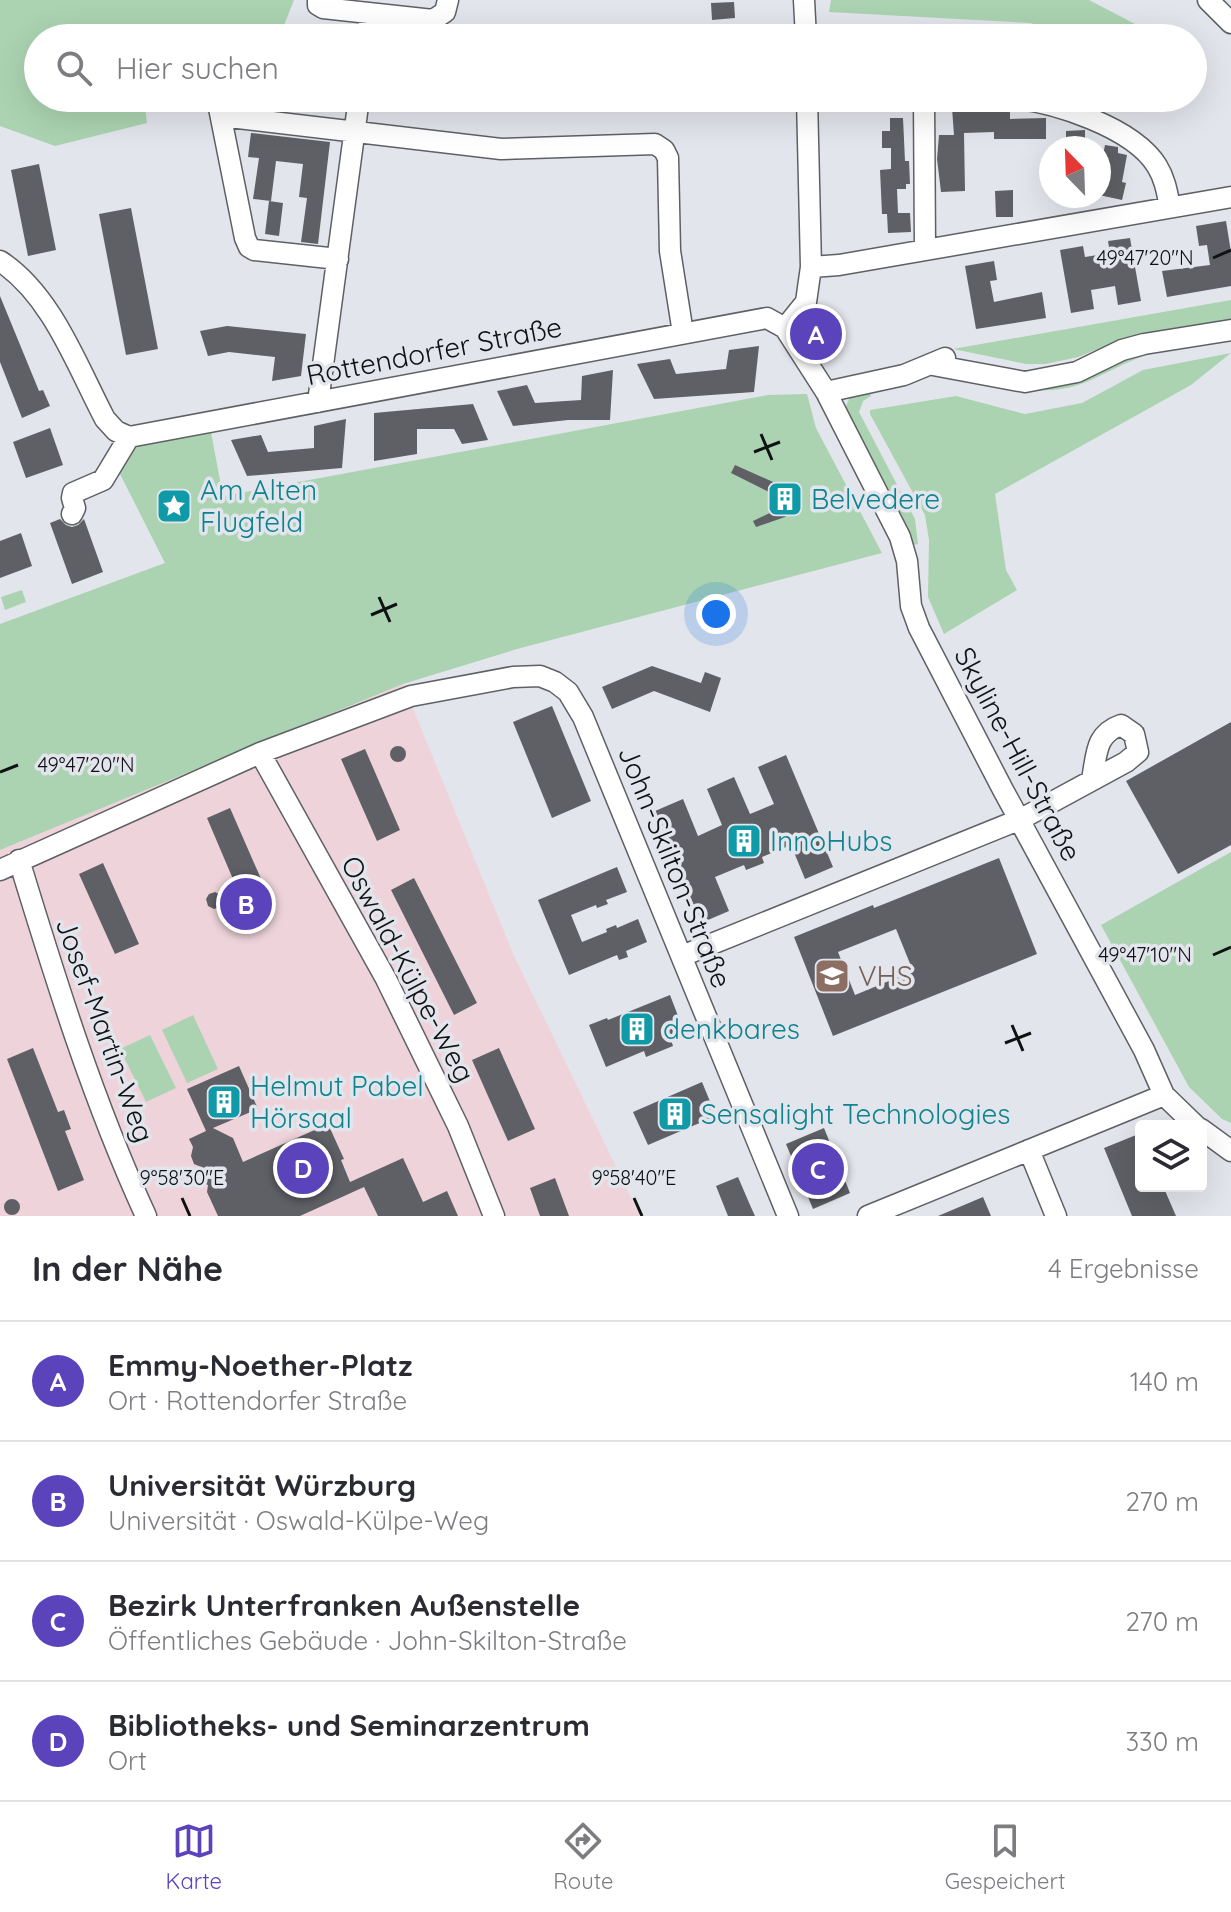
<!DOCTYPE html>
<html lang="de">
<meta charset="utf-8">
<style>
:root{--surface:#fff;--page:#f7f7f7;--text:#2b2b33;--muted:#7c7c81;--line:#e1e1e2;--accent:#5b43bc}
body{margin:0;font-family:Quicksand,sans-serif;background:var(--page);color:var(--text)}
.controls{position:absolute;right:24px;bottom:24px;display:grid;overflow:hidden;border-radius:8px;box-shadow:0 8px 32px #0002}
.controls button{width:72px;height:72px;display:grid;place-items:center;padding:0;border:0;border-bottom:2px solid var(--line);background:var(--surface);color:var(--text);font:40px sans-serif}
.compass{position:absolute;left:1039px;top:136px;width:72px;height:72px;border-radius:50%;background:var(--surface);box-shadow:0 8px 32px #0002;rotate:337deg}
.you{position:absolute;left:716px;top:614px;width:28px;height:28px;margin:-20px;border:6px solid #fff;border-radius:50%;background:#1a73e8;box-shadow:0 0 0 12px #1a73e833}
.badge{display:grid;place-items:center;width:52px;height:52px;border-radius:50%;background:var(--accent);color:#fff;font-size:26px;font-weight:700}
.pin{position:absolute;translate:-50% -50%;border:4px solid #fff;box-shadow:0 2px 8px #0006}
.list{margin:0;padding:0;list-style:none}
h2{display:flex;justify-content:space-between;align-items:center;height:104px;margin:0;padding:0 32px;font-size:34px}
h2 small{font-size:26px;font-weight:400;color:var(--muted)}
.list li{display:grid;grid-template-columns:52px 1fr auto;gap:24px;align-items:center;box-sizing:border-box;height:120px;padding:0 32px;border-top:2px solid var(--line)}
.list b{display:block;font-size:30px;white-space:nowrap}
.list p{margin:0;font-size:26px;white-space:nowrap;color:var(--muted)}
.list em{font-size:26px;font-style:normal;color:var(--muted)}
.icon{flex:none;width:44px;height:44px;fill:none;stroke:currentColor;stroke-width:2;stroke-linecap:round;stroke-linejoin:round}
.map{position:relative;flex:none;width:1231px;height:1216px;overflow:hidden}
.search{position:absolute;background:var(--surface);box-shadow:0 8px 32px #0002;left:24px;right:24px;top:24px;height:88px;display:flex;align-items:center;gap:20px;box-sizing:border-box;padding:0 28px;border-radius:44px;color:var(--muted);font-size:30px}
.sheet{height:584px;background:var(--surface)}
nav{display:flex;justify-content:space-around;align-items:center;box-sizing:border-box;height:112px;border-top:2px solid var(--line);background:var(--surface);font-size:22px;color:var(--muted)}
nav a{display:grid;justify-items:center;gap:4px}
nav .on{color:var(--accent)}
.map>svg:first-child{display:block}
.education{fill:#eed4da}
.green{fill:#abd3b1}
.building{fill:#5e6065;fill-rule:evenodd}
.lines{fill:none;stroke-linecap:round;stroke-linejoin:round}
.minor-casing{stroke:#5f6066;stroke-width:23}
.minor{stroke:#fff;stroke-width:20}
.ticks{fill:none;stroke:#101113;stroke-width:3}
.labels{text-anchor:middle;stroke-width:7;stroke-linejoin:round;paint-order:stroke}
.street-label{font-size:28px;fill:#101113;stroke:#e3e5ec}
.culture-label{font-size:28px;fill:#0d838f;stroke:#e3e5ec;text-anchor:start}
.education-label{font-size:28px;fill:#785e54;stroke:#e3e5ec;text-anchor:start}
.ticks-label{font-size:20px;text-anchor:middle;fill:#101113;stroke:#e3e5ec;stroke-width:7;stroke-linejoin:round;paint-order:stroke}
</style>
<div class="map">
<svg width="1231" height="1216" viewBox="0 0 1231 1216">
<rect width="100%" height="100%" fill="#e3e5ec"/>
<!-- education -->
<path class="education" d="M403,684l112,274 125,258h-640v-366z"/>
<!-- green -->
<path class="green" d="M0,0h294l-13,33 -114,-3 -10,8h-119v60h106l3,25 -92,23 -55,-20z
M831,0h258l73,38h-77l-55,-15 -201,-11z
M1231,300v20l-108,19 -45,18 -32,7h-20l-73,-15z
M1161,351c-61,15 -76,50 -147,36l45,-1 17,-3 55,-29z
M1231,353l-40,32 -196,109 11,76 11,20 -73,44 -16,-37 1,-57 -4,-25 -55,-101v-4l86,-14 69,18 57,-11 61,-33z
M870,388l1,8 -8,5 -4,11 56,107 3,25 -5,1 -7,-19 -60,-110v-10l5,-11z
M807,394l9,34 66,125 -365,96 -114,35 -403,166v-226l165,-61 -48,-95 16,-26 77,-15 13,69 545,-101z
M22,590l4,12 -21,8 -4,-13z
M1231,852v271l-9,-4 -33,-32 -88,-162z
M193,1015l25,54 -31,14 -25,-53z
M150,1035l26,53 -30,14 -26,-53z"/>
<!-- building -->
<path class="building" d="M734,2l1,16 -23,2 -1,-17z
M974,107v4h36v8l36,-1v21h-52v-7l-30,1 1,58 -24,1 -4,-33 2,-24h15l-2,-27z
M890,118h13l2,43h4l1,23h-4v5h-9l1,24h12l1,19 -23,1 -1,-19h-5l-2,-44 11,-1v-21h-9v-17h8z
M1085,130v18h-19v-17z
M251,133l79,9 -12,102 -17,-2 6,-44 -8,-1 4,-33 -27,-3 -5,40 -18,-2 6,-41 -11,-1z
M1105,145l13,2v6l9,2 -5,27 4,1 -4,17 -23,-5 1,-25z
M39,164l17,86 -28,6 -17,-86z
M1013,190v27h-17l-1,-26z
M269,201l14,2 -4,33 -14,-2z
M131,208l27,141 -32,6 -27,-141z
M1226,221l5,31v34l-64,11 -5,-26 48,-6 -3,-20 -8,1 -3,-20z
M1130,238l11,63 -23,4 -3,-19 -24,4 3,19 -23,4 -11,-63 23,-4 2,11 25,-4 -2,-12z
M994,261l3,19 -7,1 4,21 48,-10 4,26 -70,11 -11,-63z
M0,296l39,95 4,-1 7,16 -28,12 -22,-56z
M227,326l79,8 -5,42 -29,5 3,-24 -46,-5 -21,4 -8,-25z
M759,346l-5,46 -100,7 -17,-35 33,-5 6,15 50,-5 3,-19z
M613,370l-3,50h-42l-55,6 -16,-35 30,-6 8,18 46,-3 1,-24z
M473,404l15,36 -26,4 -8,-15h-37v25l-43,7v-48z
M346,419l-4,49 -95,8 -16,-36 30,-5 7,17 46,-4v-22z
M50,428l13,37 -37,13 -13,-36z
M735,465l56,25 4,10 -2,10 -8,7 -29,10 -3,-6 23,-11 -2,-12 -5,-6 -38,-19z
M60,519l6,6 6,2 6,-2 6,-6 19,53 -31,12 -22,-61z
M21,533l11,33 -32,12v-37z
M652,666l49,17 4,-11 16,6 -11,34 -56,-21 -42,18 -10,-22z
M552,706l39,95 -39,17 -39,-96z
M1231,722v123l-53,29 -52,-93z
M390 754a8 8 0 1 1 16 0a8 8 0 1 1-16 0Z
M365,749l35,81 -23,11 -36,-82z
M786,755l47,112 -28,12 -14,-34 -29,12 2,6 -18,7 -2,-5 -29,12 14,34 -28,12 -46,-112 28,-12 15,37 24,-11 -15,-36 27,-12 16,37 24,-10 -16,-37z
M230,808l35,80 -24,10 -34,-80z
M999,858l38,96 -204,82 -39,-99 79,-32 1,3zM896,929l17,42 -58,24 -17,-43z
M103,863l36,81 -24,10 -36,-80z
M617,867l10,25 -21,8 2,4 -11,4 -1,-3 -25,10 11,27 25,-10 -1,-3 10,-4 1,3 21,-9 9,23 -21,9 2,6 -9,3 -2,-5 -48,20 -31,-75z
M414,878l63,125 -23,12 -63,-125z
M215,892l11,6 -6,9 -6,2 -6,-3 -2,-7 3,-5z
M670,995l15,39 -14,6 2,6 -27,11 -2,-6 -38,16 -17,-42 18,-7 1,2z
M33,1048l25,64 6,-2 7,19 -6,2 19,49 -26,11 -51,-132z
M499,1048l36,81 -27,12 -36,-81z
M239,1066l19,43 -45,19 20,10 10,24 85,-38 16,35 -3,1 9,22 53,-24 20,44 24,-11 11,25h-80l-14,-29 -64,29h-82l-11,-24 1,-7 -5,-2 -5,-10 3,-6 -7,-3 -3,-8 2,-9 -4,-8 17,-8 -19,-42z
M702,1082l14,34 -68,29 -15,-33z
M824,1128l26,65 -37,16 -27,-65z
M1141,1133v53h22l13,30h-44l-28,-68z
M738,1177l12,28 5,11h-27l-12,-30z
M555,1178l14,38h-29l-10,-28z
M983,1197l8,19h-53z
M4 1207a8 8 0 1 1 16 0a8 8 0 1 1-16 0Z"/>
<g class="lines">
<defs>
<path id="minor" d="M318,0v5l5,3 110,12 12,-8 3,-12
M804,0l2,38
M1208,0l23,23
M367,38l3,-24
M217,98l28,140 4,9 5,3 84,9
M924,98l1,151
M1011,98c43,4 122,29 146,68 8,13 10,26 13,41
M221,116l280,33 154,-5 9,6 4,8 2,93 13,82
M0,261c52,34 77,105 105,158l11,12 13,6 638,-119 18,10 41,64 74,145 7,24 4,45 8,22 83,160 142,262 20,45 32,31
M811,267l28,-2 392,-68
M785,328l21,-26 5,-35 -4,-169
M933,365l92,17 52,-10 45,-22 22,-6 87,-14
M826,392l78,-17 41,-17
M318,402l41,-304
M72,514l3,-6 -3,-10 1,-5 30,-13 26,-43
M260,753l126,226 72,147 36,90
M19,860c37,121 74,241 127,356
M0,870l260,-117 151,-57 102,-19 27,-1 15,6 13,10 15,25 205,499
M682,956l339,-137 105,-57 12,-10 -4,-18 -13,-9c-26,9 -24,29 -29,54
M1201,1129l30,22
M1029,1150l27,66
M868,1216l296,-121"/>
</defs>
<!-- minor casing -->
<use href="#minor" class="minor-casing"/>
<!-- minor -->
<use href="#minor" class="minor"/>
</g>
<!-- ticks -->
<path class="ticks" d="M1213,258l18,-8M761,434l11,26M754,452l26,-10M379,597l11,25M371,615l26,-11M0,772l18,-7M1213,955l18,-8M1012,1025l11,26M1005,1043l26,-10M182,1198l8,18M634,1198l8,18"/>
<!-- icons -->
<defs>
<symbol id="building-square" viewBox="-11 -11 22 22"><rect x="-9" y="-9" width="18" height="18" rx="4" fill="#0f9aa8" stroke="#e3e5ec"/><path d="M-4-6H4V6H1V3H-1V6H-4ZM-2.5-4.3h1.7v1.8h-1.7ZM.8-4.3h1.7v1.8H.8ZM-2.5-1h1.7V.8h-1.7ZM.8-1h1.7V.8H.8Z" fill="#fff"/></symbol>
<symbol id="sight-square" viewBox="-11 -11 22 22"><rect x="-9" y="-9" width="18" height="18" rx="4" fill="#0f9aa8" stroke="#e3e5ec"/><path d="M0-6L1.8-2.2L6-1.7L2.9 1.2L3.7 5.4L0 3.3L-3.7 5.4L-2.9 1.2L-6-1.7L-1.8-2.2Z" fill="#fff"/></symbol>
<symbol id="school-square" viewBox="-11 -11 22 22"><rect x="-9" y="-9" width="18" height="18" rx="4" fill="#8d6e63" stroke="#e3e5ec"/><path d="M0-5L7-2L0 1L-7-2ZM-4 1L0 2.5L4 1V4Q0 6-4 4Z" fill="#fff"/></symbol>
</defs>
<g fill-rule="evenodd">
<use href="#building-square" x="765" y="479" width="40" height="40"/>
<use href="#sight-square" x="154" y="486" width="40" height="40"/>
<use href="#building-square" x="724" y="821" width="40" height="40"/>
<use href="#school-square" x="812" y="956" width="40" height="40"/>
<use href="#building-square" x="617" y="1009" width="40" height="40"/>
<use href="#building-square" x="204" y="1082" width="40" height="40"/>
<use href="#building-square" x="655" y="1094" width="40" height="40"/>
</g>
<g class="labels">
<!-- street labels -->
<g class="street-label">
<text transform="translate(434 351) rotate(-11)" y="10">Rottendorfer Straße</text>
<text transform="translate(1018 754) rotate(62)" y="10">Skyline-Hill-Straße</text>
<text transform="translate(675 867) rotate(68)" y="10">John-Skilton-Straße</text>
<text transform="translate(408 969) rotate(62)" y="10">Oswald-Külpe-Weg</text>
<text transform="translate(105 1030) rotate(70)" y="10">Josef-Martin-Weg</text>
</g>
<!-- culture labels -->
<g class="culture-label">
<text x="200" y="500">Am Alten<tspan x="200" dy="32">Flugfeld</tspan></text>
<text x="811" y="509">Belvedere</text>
<text x="770" y="851">InnoHubs</text>
<text x="663" y="1039">denkbares</text>
<text x="250" y="1096">Helmut Pabel<tspan x="250" dy="32">Hörsaal</tspan></text>
<text x="701" y="1124">Sensalight Technologies</text>
</g>
<!-- education labels -->
<g class="education-label">
<text x="858" y="986">VHS</text>
</g>
</g>
<g class="ticks-label">
<text x="1145" y="265">49°47'20"N</text>
<text x="86" y="772">49°47'20"N</text>
<text x="1145" y="962">49°47'10"N</text>
<text x="182" y="1185">9°58'30"E</text>
<text x="634" y="1185">9°58'40"E</text>
</g>
</svg>
<div class="controls">
<button><svg class="icon" aria-label="layers" viewBox="0 0 24 24"><path d="M12 4l9 5-9 5-9-5zM3 14l9 5 9-5"/></svg></button>
</div>
<svg class="compass" viewBox="-18 -18 36 36"><path d="M0-13l5 13h-10z" fill="#e53935"/><path d="M0 13l5-13h-10z" fill="#7c7c81"/></svg>
<div class="you"></div>
<div class="pin badge" style="left:816px;top:334px">A</div>
<div class="pin badge" style="left:246px;top:904px">B</div>
<div class="pin badge" style="left:818px;top:1169px">C</div>
<div class="pin badge" style="left:303px;top:1168px">D</div>
<div class="search"><svg class="icon" aria-label="search" viewBox="0 0 24 24"><circle cx="10" cy="10" r="6"/><path d="M15 15l6 6"/></svg>Hier suchen</div>
</div>
<section class="sheet">
<h2>In der Nähe<small>4 Ergebnisse</small></h2>
<ul class="list">
<li><span class="badge">A</span><div><b>Emmy-Noether-Platz</b><p>Ort · Rottendorfer Straße</p></div><em>140 m</em></li>
<li><span class="badge">B</span><div><b>Universität Würzburg</b><p>Universität · Oswald-Külpe-Weg</p></div><em>270 m</em></li>
<li><span class="badge">C</span><div><b>Bezirk Unterfranken Außenstelle</b><p>Öffentliches Gebäude · John-Skilton-Straße</p></div><em>270 m</em></li>
<li><span class="badge">D</span><div><b>Bibliotheks- und Seminarzentrum</b><p>Ort</p></div><em>330 m</em></li>
</ul>
</section>
<nav>
<a class="on"><svg class="icon" aria-label="map" viewBox="0 0 24 24"><path d="M3 6l6-2 6 2 6-2v14l-6 2-6-2-6 2zM9 4v14M15 6v14"/></svg>Karte</a>
<a><svg class="icon" aria-label="directions" viewBox="0 0 24 24"><path d="M12 3l9 9-9 9-9-9zM9 14v-3h6M13 9l2 2-2 2"/></svg>Route</a>
<a><svg class="icon" aria-label="saved" viewBox="0 0 24 24"><path d="M7 4h10v16l-5-4-5 4z"/></svg>Gespeichert</a>
</nav>
